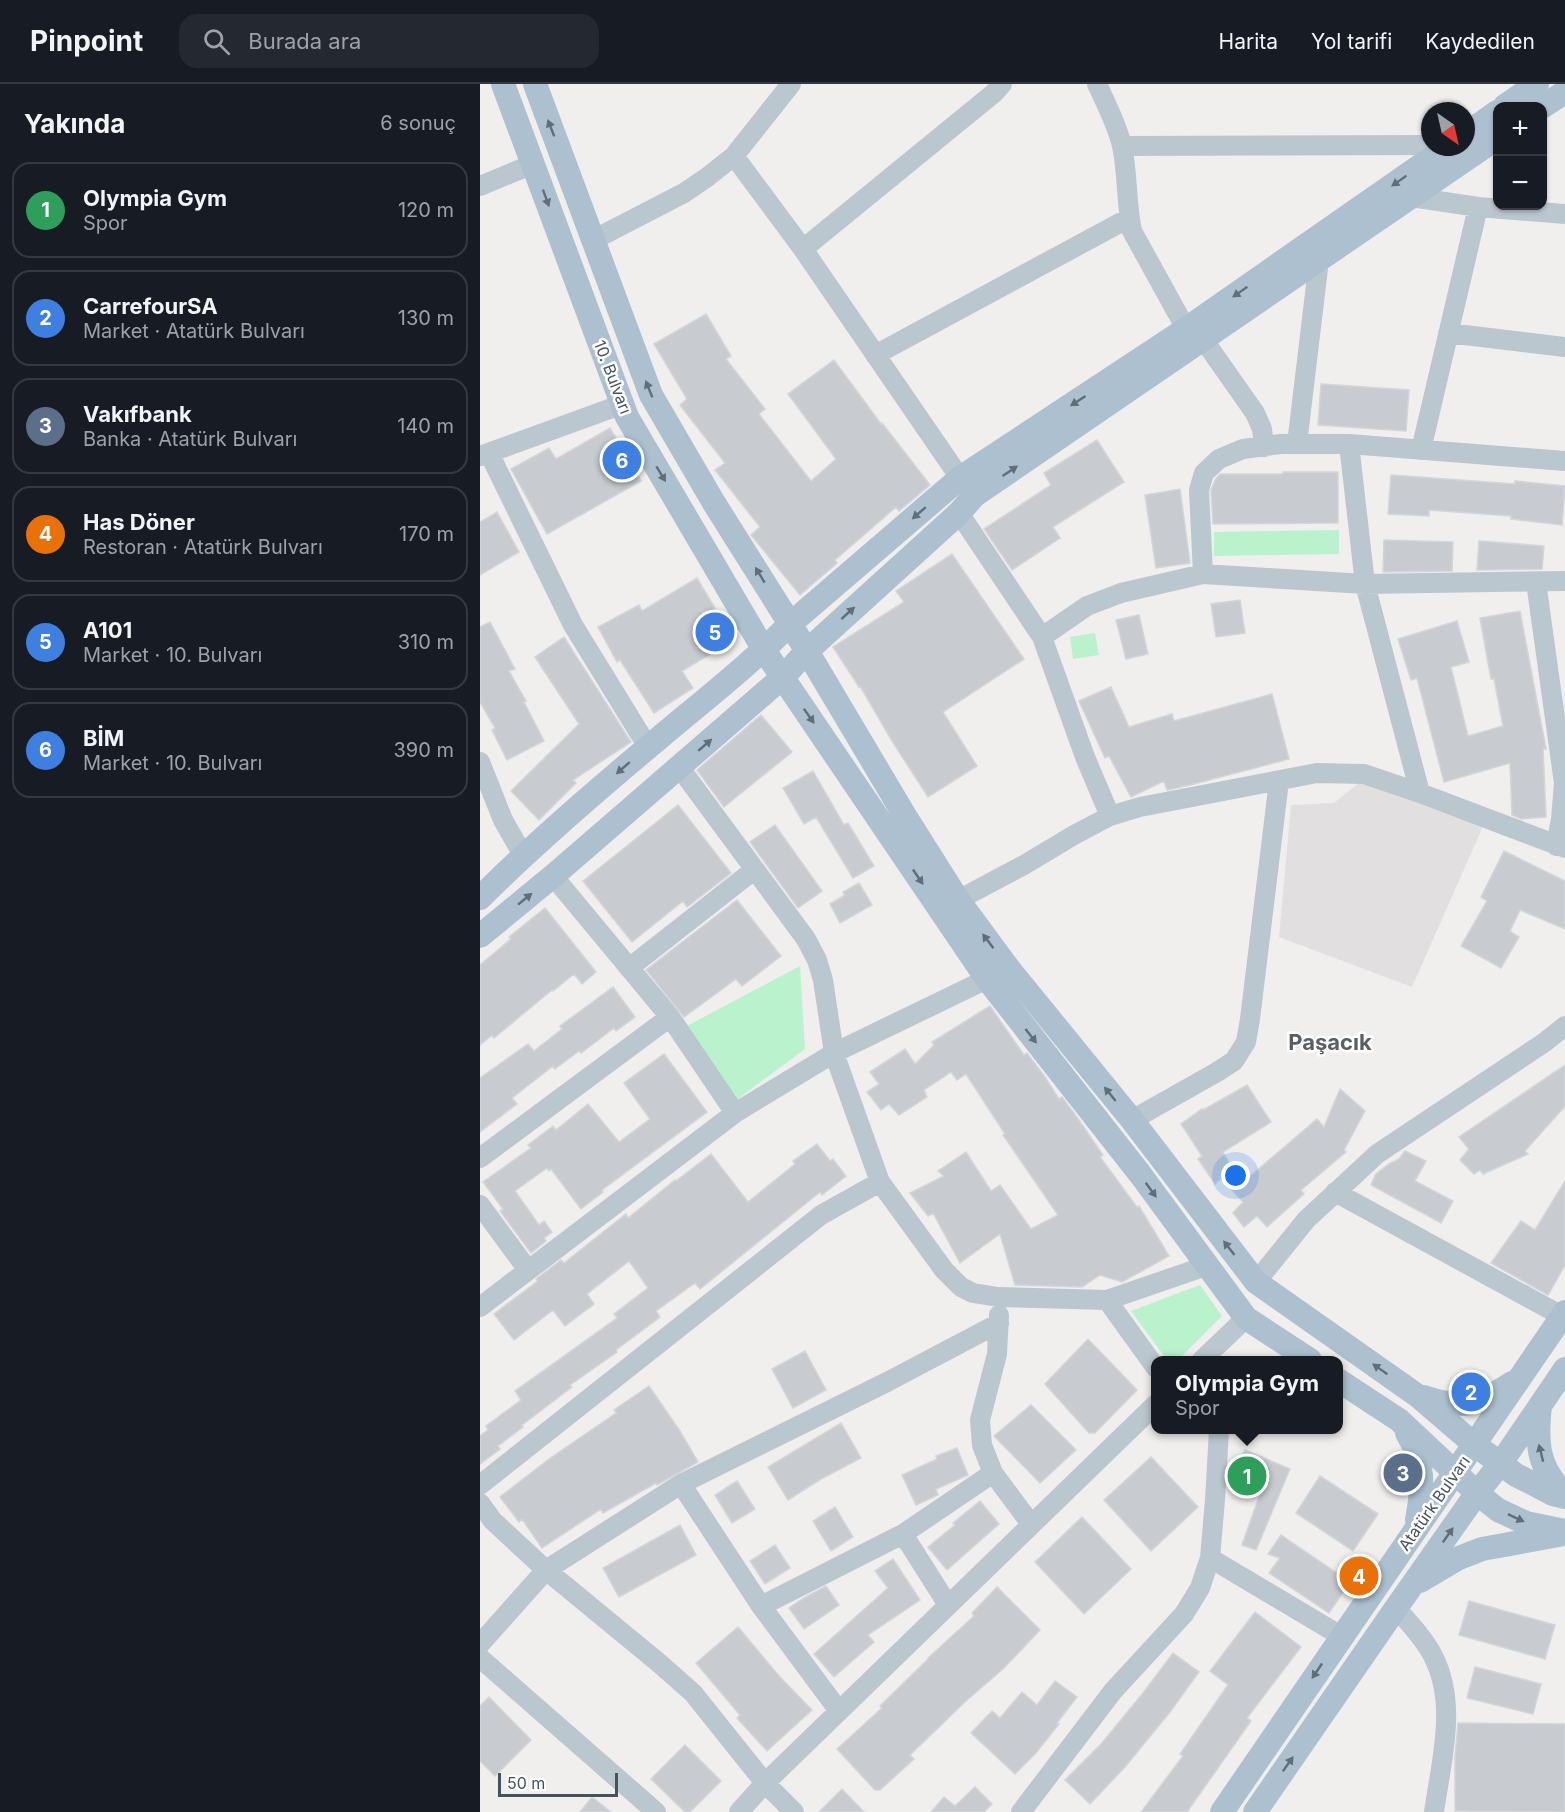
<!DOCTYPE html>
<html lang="tr">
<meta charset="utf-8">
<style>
:root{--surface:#171b24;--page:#242831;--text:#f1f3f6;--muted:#9ea1a6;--line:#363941;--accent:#db2777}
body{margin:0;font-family:Inter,sans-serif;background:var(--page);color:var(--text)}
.controls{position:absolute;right:18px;top:18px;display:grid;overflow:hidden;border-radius:12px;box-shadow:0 2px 4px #0004}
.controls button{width:54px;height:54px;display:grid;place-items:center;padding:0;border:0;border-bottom:2px solid var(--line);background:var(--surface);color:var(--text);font:30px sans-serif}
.compass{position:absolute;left:941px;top:18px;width:54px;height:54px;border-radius:50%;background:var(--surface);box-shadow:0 2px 4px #0004;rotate:146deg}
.scale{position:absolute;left:18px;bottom:15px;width:120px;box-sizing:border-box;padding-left:6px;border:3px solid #45535d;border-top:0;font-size:16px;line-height:21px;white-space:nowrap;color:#45535d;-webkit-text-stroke:4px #fff;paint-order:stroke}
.you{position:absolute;left:756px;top:1092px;width:21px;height:21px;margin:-15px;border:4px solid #fff;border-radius:50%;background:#1a73e8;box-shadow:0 0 0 9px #1a73e833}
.badge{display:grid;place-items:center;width:39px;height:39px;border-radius:50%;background:var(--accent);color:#fff;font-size:20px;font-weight:700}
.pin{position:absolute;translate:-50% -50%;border:3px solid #fff;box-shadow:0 2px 6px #0006}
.popup{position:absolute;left:671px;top:1272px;width:192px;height:78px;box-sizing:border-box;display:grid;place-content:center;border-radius:12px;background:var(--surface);filter:drop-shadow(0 2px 4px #0005);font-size:20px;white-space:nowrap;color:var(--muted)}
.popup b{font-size:22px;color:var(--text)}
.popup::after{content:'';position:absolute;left:50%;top:100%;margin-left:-12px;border:12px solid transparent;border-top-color:var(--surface)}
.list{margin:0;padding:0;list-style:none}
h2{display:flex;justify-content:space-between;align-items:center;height:78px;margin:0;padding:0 24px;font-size:26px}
h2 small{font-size:20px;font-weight:400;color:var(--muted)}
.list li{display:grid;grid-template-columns:39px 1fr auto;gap:18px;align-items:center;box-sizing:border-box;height:96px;margin:0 12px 12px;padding:0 12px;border:2px solid var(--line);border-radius:18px}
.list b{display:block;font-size:22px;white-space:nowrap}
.list p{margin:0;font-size:20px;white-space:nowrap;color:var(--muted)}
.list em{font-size:20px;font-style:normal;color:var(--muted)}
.icon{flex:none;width:33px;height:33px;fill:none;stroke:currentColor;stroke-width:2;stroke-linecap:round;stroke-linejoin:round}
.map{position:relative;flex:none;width:1085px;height:1728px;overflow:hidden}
header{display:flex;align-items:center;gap:36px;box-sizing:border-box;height:84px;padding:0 30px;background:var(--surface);border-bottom:2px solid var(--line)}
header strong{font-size:28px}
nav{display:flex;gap:33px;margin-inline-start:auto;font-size:21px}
.search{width:420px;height:54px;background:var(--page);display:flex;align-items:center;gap:15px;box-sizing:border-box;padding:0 21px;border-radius:18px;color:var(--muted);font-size:22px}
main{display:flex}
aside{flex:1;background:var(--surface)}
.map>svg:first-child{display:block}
.education{fill:#e2dfe0}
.green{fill:#baf2cd}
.building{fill:#c8ccd1;stroke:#d2d5da;stroke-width:1.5}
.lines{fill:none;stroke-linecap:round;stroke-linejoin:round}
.minor{stroke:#bbc7ce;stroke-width:20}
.major{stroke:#acc0cf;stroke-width:24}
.oneway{fill:#5f6e7a}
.labels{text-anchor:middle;stroke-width:5;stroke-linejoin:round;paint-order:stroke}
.street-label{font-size:16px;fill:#45535d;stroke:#fff}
.district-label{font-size:22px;font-weight:bold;fill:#5b5f64;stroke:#fff}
</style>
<header>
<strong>Pinpoint</strong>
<div class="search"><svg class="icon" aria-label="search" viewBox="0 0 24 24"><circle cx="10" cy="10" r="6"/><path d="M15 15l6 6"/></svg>Burada ara</div>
<nav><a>Harita</a><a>Yol tarifi</a><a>Kaydedilen</a></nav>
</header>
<main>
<aside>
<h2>Yakında<small>6 sonuç</small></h2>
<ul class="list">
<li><span class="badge" style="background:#2e9e5b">1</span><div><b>Olympia Gym</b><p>Spor</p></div><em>120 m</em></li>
<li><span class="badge" style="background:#3f7fe0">2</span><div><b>CarrefourSA</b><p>Market · Atatürk Bulvarı</p></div><em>130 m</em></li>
<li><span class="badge" style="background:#5c6f8a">3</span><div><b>Vakıfbank</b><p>Banka · Atatürk Bulvarı</p></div><em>140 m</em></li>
<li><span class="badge" style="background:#e8710a">4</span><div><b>Has Döner</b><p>Restoran · Atatürk Bulvarı</p></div><em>170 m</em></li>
<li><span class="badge" style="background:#3f7fe0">5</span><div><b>A101</b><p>Market · 10. Bulvarı</p></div><em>310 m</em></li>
<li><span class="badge" style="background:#3f7fe0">6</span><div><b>BİM</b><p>Market · 10. Bulvarı</p></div><em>390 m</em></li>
</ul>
</aside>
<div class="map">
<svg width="1085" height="1728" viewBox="0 0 1085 1728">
<rect width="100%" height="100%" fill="#f1eeee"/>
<!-- education -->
<path class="education" d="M879,699l125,41 -72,163 -133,-50 12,-132 43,-2z"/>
<!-- green -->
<path class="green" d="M859,446v24l-125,2v-24z
M615,549l4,22 -26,4 -3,-22z
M320,882l5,83 -70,52 -50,-74z
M720,1201l22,31 -44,44h-11l-36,-49z"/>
<!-- building -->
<path class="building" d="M226,230l25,42 -5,3 39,50 -6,5 52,67 25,-22 -48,-65 46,-34 47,64 1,-1 48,62 -31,26 -3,-4 -61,53 2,3 -37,32 -49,-60 9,-8 -45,-57 10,-7 -45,-58 7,-6 -33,-55z
M841,300l88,6 -3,41 -88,-6z
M130,344l31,53 -94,53 -36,-65 38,-21 7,11z
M617,356l27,42 -71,45 7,11 -48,32 -28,-41 67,-44 -7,-12z
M803,388h55v51l-125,1 -2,-34 4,-10 5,-6h63z
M911,391l124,9v-3l50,5 -3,39 -51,-6v-3l-82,-6v6l-41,-2z
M700,405l10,74 -34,5 -11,-73z
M17,428l22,40 -39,23v-53z
M904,456l69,2 -1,29 -69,1z
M999,457l65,5 -2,23 -65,1z
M472,470l72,105 -81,53 34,54 -49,31 -36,-56 -32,-55 -1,1 -26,-40 71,-45 -8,-11z
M217,494l37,62 -52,31 11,17 -39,25 -34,-53 -3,2 -19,-35 41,-22 3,6z
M760,516l5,33 -29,4 -5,-33z
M1040,527l26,138h-3l3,68 -25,2 -9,-4 -2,-52 -66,19 -27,-104 -6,2 -13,-41 59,-18 12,41 -18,5 17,69 35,-10 -9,-47h-3l-11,-61z
M659,531l9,39 -22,5 -10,-39z
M10,538l25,47 -6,2 17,30 -2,1 20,39 -37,19 -15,-30 3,-2 -15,-26v-75z
M84,553l67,105 -58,38 3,3 -37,37 -28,-29 69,-68 -1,1 -44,-67z
M631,603l18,40 43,-13 2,7 98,-27 17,65 -99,26 -23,5 -3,-9 -33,16 -22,-41 -4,2 -26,-57z
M281,631l31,37 -68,55 -27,-37z
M333,687l31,54 4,-2 26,43 -21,12 -37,-61 -12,7 -21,-36z
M198,721l53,68 -44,34 -4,-6 -51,41 -49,-61z
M295,741l47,66 -24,17 -48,-66z
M1024,767l61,30v48l-45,-19 -10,21 9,6 -18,31 -40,-22 26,-45 -6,-4z
M379,799l13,22 -32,18 -10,-19 15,-9 -2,-3z
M257,816l44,56 -39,30 -6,-7 -52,38 -38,-47z
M65,824l51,64 -14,12 -8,-10 -21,17 -1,-1 -58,48 -2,-3 -12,10v-80l31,-26 -2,-2z
M133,903l22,30 -19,14 -2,-3 -33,25 -2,-2 -24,18 -2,-3 -41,32 5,6 -37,28v-54l48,-34 6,7 28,-22 -2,-3z
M510,922l34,49 3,-2 18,24 14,22 3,-2 12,16 29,42 -3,2 37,50 2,-1 30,50 -47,26 -22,-7 -18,12 -67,-2 -15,-51 -40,29 -27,-50 -5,3 -18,-23 34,-17 -6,-5 28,-19 25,39 9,-6 31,44 27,-14 -55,-80 2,-1 -39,-60 -9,6 -6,-8 -27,18 3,7 -28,18 -10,-11 -8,6 -14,-18 12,-8 -9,-12 35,-23 10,15 19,-19 -2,-3z
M184,970l43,58 -105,78 1,2 -22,17 -30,-40 -2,2 -2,-3 -32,23 24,34 5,-4 8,11 -8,6 2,3 -15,12 -31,-42 3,-2 -20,-27 48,-34 -3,-3 25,-19 3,4 32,-26 31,38 31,-23 -26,-36z
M1085,981v41l-40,45 3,3 -45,20 -3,-4 -6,4 -14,-14 9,-11 -10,-12z
M767,1001l24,37 -48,30 18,32 76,-65 7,8 16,-38 25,22 -21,39 2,2 -45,38 3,4 -37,33 -10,-11 -13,11 -11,-14 10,-11 -22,-24 -6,6 -17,-25 4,-3 -21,-32 21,-15 1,1z
M337,1060l13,17 3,-2 13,17 -24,19 -2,-3 -120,97 -5,-6 -39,28 4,6 -44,33 1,2 -47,33 2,2 -50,38 1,2 -25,19 2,3 -20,15v-28l8,-6 -2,-4 35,-26 -6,-9 102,-73 -3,-4 34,-26 -19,-27 -42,33 7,10 -29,22 -12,-16 -39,30 -20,-26 44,-33 -2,-2 25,-19 3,3 62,-49 2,4 47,-38 1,1 35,-27 37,48 47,-38 -2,-3z
M925,1067l21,10 -11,20 38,20 -12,22 -70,-38 5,-11 13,-10 10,-5z
M1085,1097v84l-17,30 -57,-32 30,-42 14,9z
M608,1255l49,51 -42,43h-6l-44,-49z
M325,1267l21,39 -33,18 -21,-39z
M169,1302l31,45 18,31 -41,23 -1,-2 -53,30 -2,-4 -59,39 -20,-29 -3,3 -19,-25 49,-38 67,-46 -2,-3z
M551,1321l45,45 -36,33 -46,-47z
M361,1339l20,35 -40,21 -33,21 -20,-33z
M477,1364l11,27 -32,14 2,6 -22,10 -14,-30 35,-16 -1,-3z
M765,1366l45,19 -34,81 -14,-5 18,-51 -29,-11z
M671,1373l47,50 -47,44 -47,-51z
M840,1392l58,38 -25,37 -57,-38z
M257,1397l18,28 -23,14 -17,-28z
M500,1417l19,23 -52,46 -19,-23 27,-22 -2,-2z
M355,1423l18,30 -22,14 -18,-30z
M602,1433l49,52 -47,45 -49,-52z
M200,1441l16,30 -77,42 -16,-29z
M801,1451l69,47 -21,31 -60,-40 11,-15 -12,-4z
M295,1461l15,23 -25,16 -15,-23z
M413,1475l27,41 -52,35 6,7 -40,35 -20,-23 74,-66 -13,-17z
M346,1502l13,19 -35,24 -15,-21 15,-10z
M517,1503l43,43 -36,38 -38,33 -56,54 4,4 -34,31h-5l-38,-41 45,-41 -2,-2 48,-47v-1l46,-42 -2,-3z
M989,1517l86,24 -10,34 -86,-24z
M775,1528l46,35 -54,71 4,3 -64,91h-46l42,-56 -3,-2 48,-69 -18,-14z
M258,1543l42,50 32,33 -45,41 -30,-33 3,-3 -44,-52z
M693,1569l26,19 -29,40 -45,55 -35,37 -25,-24 36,-36 42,-51z
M995,1583l66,17 -8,30 -66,-16z
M575,1597l22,16 -20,26 2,1 -23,29 -21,21 -44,-41 21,-22 8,7 22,-26 15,13z
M9,1613l42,43 -36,36 -15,-15v-55z
M978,1639l107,1v88l-110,-1v-54z
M205,1661l36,36 -31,31h-5l-34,-33z
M495,1703l17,17 -8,8h-53l13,-15 11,9z
M362,1705l22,23h-45z
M112,1713l19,15h-31z"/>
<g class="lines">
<!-- minor -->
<path class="minor" d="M617,0c9,20 20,40 25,62 6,28 4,57 10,85l54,98
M642,62l308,-1
M254,72l69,93 157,229 9,10
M0,102l53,-22
M931,113l67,10
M113,156l91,-47 22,-15 28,-22 57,-72
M323,165l191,-156 8,-9
M968,249l117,14
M723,255l52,74 7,16 2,18
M395,271l254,-137
M817,360l22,-184
M869,360l16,140 55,209
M941,366l57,-243 87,7
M9,369l84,172 75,122
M0,372l143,-52
M479,429l83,124 43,120 25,59
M723,490l-4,-84 5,-17 15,-14 24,-10 38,-5h68l216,17
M1056,498l28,201 -3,36 -5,27
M562,553l45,-31 34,-13 82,-19 162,10 200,-3
M0,678l23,58 20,35
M200,684l126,171 11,21 6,20 11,73 46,129 64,88 17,17 12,6 25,4 109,3 99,-34
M73,792l117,141 65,96
M478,816l66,-35 50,-30 36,-19 30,-9 177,-34 47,1 56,19 145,55
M149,884l125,-98
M652,1036l85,-48 17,-11 12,-19 4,-23 29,-238
M0,1074l190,-141
M855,1108l227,124
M0,1121l48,65
M776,1198l50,-62 71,-66 168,-112 20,-16
M627,1216l49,68
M0,1223l255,-194 99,-60 153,-74
M519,1231l-2,39 -17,66 2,25 11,28 38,51
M722,1276l44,-42
M201,1400l80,122 78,105
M0,1401l341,-270 59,-33
M0,1419l13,18 53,49 113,93 34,30 72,90 29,29
M423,1450l45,71
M730,1474l131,78
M281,1522l142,-72 90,-61
M916,1524c13,15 28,30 37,48 25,48 8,106 1,156
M0,1560l66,-74 135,-86 206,-102 112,-59
M0,1574l176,154
M259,1728l26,-29 391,-379
M541,1728l92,-121 71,-77 16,-26 10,-30 5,-58 4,-70"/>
<!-- major -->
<path class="major" d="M23,0l124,333 137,233 223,329 153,195 106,144 64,42
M55,0l116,311 63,108 93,148 98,165 53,84 51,69 123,151 124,162 162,114 57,49 41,30 37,19 12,3
M1025,22l32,-22
M1062,23l23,-15
M986,50l31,-22
M0,814c56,-56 117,-108 178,-159 44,-37 90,-73 131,-114l171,-147 226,-149 261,-182
M0,852l73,-60 230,-199 24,-26 152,-138 16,-18 522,-357
M858,1296l61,40 78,73 21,17 28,13 39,8
M944,1313c38,13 55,8 88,-14
M1060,1322c-4,36 -3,62 25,88
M927,1349c18,30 16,54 10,87
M940,1497l39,-23 23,-9 77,-14
M742,1728l343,-500
M775,1728l141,-204 81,-115 24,-30 64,-94"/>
</g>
<!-- one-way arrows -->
<defs><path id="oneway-solid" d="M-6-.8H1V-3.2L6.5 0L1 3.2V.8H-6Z" transform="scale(1.5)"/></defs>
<g class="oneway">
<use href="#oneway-solid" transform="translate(71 44) rotate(-111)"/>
<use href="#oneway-solid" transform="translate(919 97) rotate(145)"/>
<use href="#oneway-solid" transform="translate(66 114) rotate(70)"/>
<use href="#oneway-solid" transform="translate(760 208) rotate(145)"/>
<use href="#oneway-solid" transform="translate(169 305) rotate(-112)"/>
<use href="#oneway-solid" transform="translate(598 317) rotate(147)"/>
<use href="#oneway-solid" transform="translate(530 387) rotate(-34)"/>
<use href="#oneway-solid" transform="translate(181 390) rotate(59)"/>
<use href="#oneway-solid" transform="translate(439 429) rotate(139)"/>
<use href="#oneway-solid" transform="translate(280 491) rotate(-121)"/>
<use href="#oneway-solid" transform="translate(368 529) rotate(-42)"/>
<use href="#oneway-solid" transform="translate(329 632) rotate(55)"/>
<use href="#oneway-solid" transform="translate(225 661) rotate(-41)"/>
<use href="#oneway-solid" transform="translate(143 684) rotate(139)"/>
<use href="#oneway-solid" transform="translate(438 793) rotate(56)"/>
<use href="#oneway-solid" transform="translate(45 815) rotate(-39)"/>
<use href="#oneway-solid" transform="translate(508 857) rotate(-127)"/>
<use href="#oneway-solid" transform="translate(551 952) rotate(52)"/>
<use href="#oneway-solid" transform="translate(630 1010) rotate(-129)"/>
<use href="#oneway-solid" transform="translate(671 1106) rotate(54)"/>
<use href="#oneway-solid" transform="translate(749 1164) rotate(-128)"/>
<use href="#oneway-solid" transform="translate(900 1285) rotate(-145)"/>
<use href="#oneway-solid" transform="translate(1061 1369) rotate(-104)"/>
<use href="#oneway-solid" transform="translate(1036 1434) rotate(25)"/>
<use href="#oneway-solid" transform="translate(968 1451) rotate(-55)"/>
<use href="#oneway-solid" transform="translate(837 1587) rotate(124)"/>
<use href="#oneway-solid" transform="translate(808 1680) rotate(-55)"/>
</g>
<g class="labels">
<!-- street labels -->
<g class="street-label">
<text transform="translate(133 293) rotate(69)" y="6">10. Bulvarı</text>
<text transform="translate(954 1419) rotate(-55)" y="6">Atatürk Bulvarı</text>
</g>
<!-- district labels -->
<g class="district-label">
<text x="850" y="966">Paşacık</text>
</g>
</g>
</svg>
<div class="controls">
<button>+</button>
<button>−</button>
</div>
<svg class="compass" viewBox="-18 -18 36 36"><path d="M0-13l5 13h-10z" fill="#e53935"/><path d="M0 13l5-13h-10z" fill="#9ea1a6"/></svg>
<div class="scale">50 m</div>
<div class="you"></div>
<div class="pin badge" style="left:767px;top:1392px;background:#2e9e5b">1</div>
<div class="popup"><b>Olympia Gym</b>Spor</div>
<div class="pin badge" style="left:991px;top:1308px;background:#3f7fe0">2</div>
<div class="pin badge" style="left:923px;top:1389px;background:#5c6f8a">3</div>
<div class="pin badge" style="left:879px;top:1492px;background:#e8710a">4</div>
<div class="pin badge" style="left:235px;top:548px;background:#3f7fe0">5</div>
<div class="pin badge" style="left:142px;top:376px;background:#3f7fe0">6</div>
</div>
</main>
